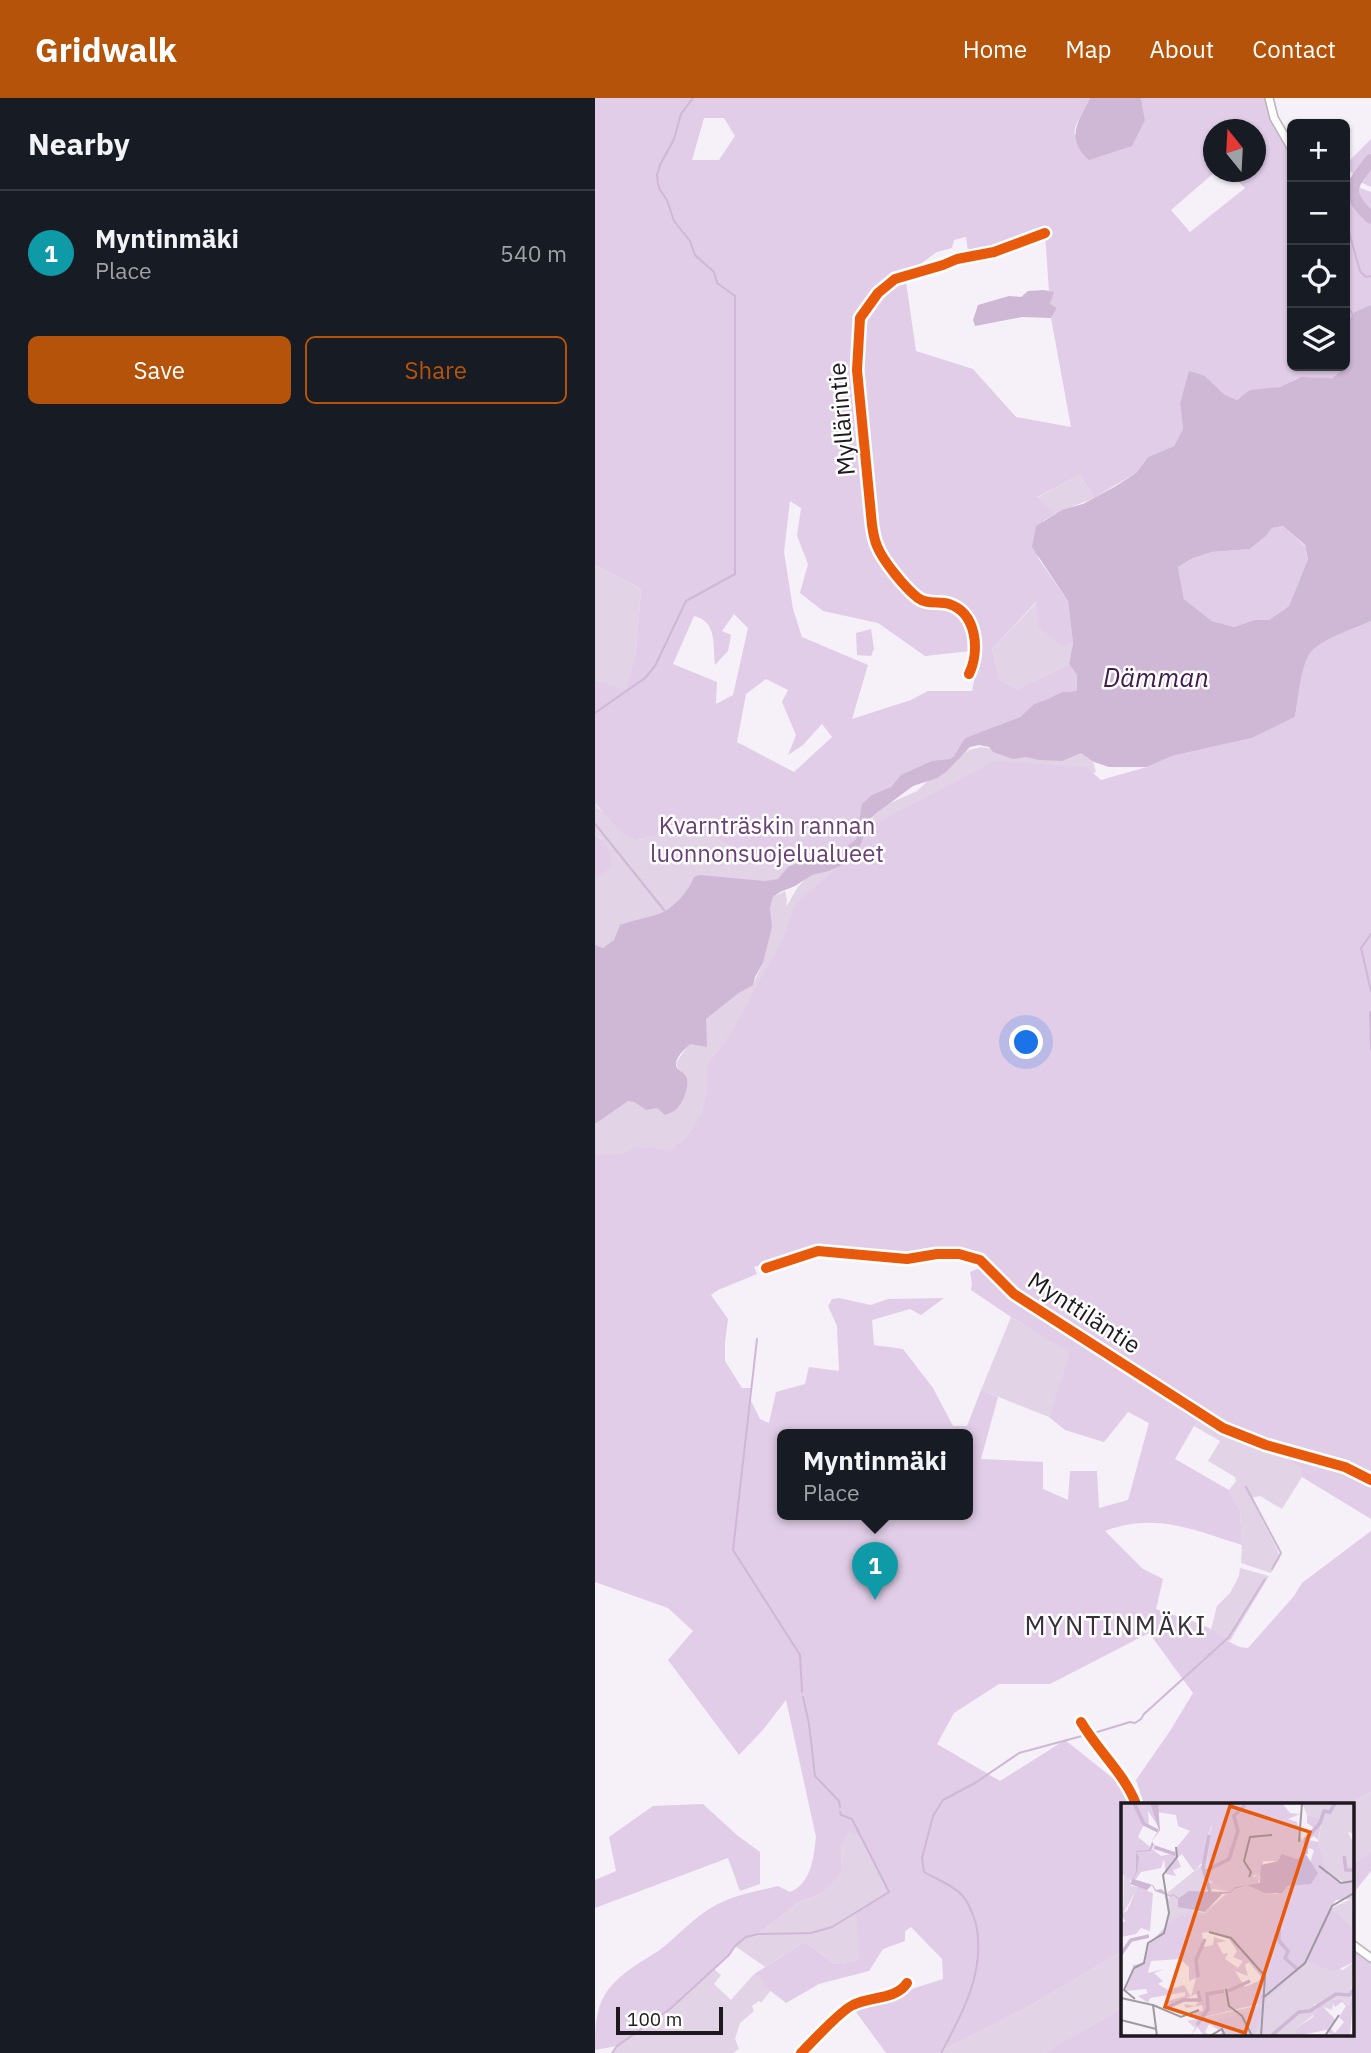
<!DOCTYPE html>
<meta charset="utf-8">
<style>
:root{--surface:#171b24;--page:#20242c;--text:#f1f3f6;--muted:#9ea1a6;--line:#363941;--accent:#b45309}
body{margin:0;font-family:"IBM Plex Sans",sans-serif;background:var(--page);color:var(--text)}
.controls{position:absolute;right:21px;top:21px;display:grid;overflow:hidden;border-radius:10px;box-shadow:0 2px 5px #0004}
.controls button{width:63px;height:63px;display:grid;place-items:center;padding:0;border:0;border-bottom:2px solid var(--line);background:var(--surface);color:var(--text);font:35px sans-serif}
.compass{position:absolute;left:608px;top:21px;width:63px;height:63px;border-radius:50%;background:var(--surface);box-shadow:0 2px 5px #0004;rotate:342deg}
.scale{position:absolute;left:21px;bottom:18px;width:107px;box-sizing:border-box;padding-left:7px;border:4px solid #1d191e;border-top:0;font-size:19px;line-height:24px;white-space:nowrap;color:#1d191e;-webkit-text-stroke:5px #fff;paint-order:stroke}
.you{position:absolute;left:432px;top:945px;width:24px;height:24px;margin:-18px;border:5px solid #fff;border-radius:50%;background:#1a73e8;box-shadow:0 0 0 10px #1a73e833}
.badge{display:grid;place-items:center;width:46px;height:46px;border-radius:50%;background:var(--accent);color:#fff;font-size:23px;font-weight:700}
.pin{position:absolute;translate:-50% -58px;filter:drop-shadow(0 2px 4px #0008)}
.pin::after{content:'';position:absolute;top:37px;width:24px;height:21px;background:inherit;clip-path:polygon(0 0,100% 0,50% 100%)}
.popup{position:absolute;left:182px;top:1331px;width:196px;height:91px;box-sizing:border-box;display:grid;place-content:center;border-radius:10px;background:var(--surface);filter:drop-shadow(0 2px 5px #0005);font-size:23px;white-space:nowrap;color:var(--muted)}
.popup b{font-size:26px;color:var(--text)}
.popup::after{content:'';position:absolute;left:50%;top:100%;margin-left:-14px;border:14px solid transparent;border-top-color:var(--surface)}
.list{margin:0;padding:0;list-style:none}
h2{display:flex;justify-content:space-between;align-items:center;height:91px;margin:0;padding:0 28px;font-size:30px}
h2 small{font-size:23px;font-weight:400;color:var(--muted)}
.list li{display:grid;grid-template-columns:46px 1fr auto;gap:21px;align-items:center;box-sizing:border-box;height:126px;padding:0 28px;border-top:2px solid var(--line)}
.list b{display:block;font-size:26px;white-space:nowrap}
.list p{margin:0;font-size:23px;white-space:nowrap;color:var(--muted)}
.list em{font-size:23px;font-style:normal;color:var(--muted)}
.actions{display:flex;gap:14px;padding:21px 28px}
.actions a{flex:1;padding:16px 0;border:2px solid var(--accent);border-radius:10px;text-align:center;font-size:24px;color:var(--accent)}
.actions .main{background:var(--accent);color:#fff}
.icon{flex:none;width:38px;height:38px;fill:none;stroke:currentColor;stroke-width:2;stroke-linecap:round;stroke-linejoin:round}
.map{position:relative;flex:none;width:776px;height:1955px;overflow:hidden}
header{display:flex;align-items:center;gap:42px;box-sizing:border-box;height:98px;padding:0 35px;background:var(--accent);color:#fff}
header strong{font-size:33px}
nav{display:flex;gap:38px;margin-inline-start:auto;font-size:24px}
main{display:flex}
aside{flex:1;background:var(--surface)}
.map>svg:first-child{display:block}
.green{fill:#e3d3e7}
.forest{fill:#e1cde7;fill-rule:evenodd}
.water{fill:#cfb7d6;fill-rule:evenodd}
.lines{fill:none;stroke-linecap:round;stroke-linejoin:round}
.stream{stroke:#cfb7d6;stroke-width:2}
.river{stroke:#cfb7d6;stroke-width:12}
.street-casing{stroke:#bab5bb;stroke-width:10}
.street{stroke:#fefdfe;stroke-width:7}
.cycleway-casing{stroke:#fff;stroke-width:15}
.cycleway{stroke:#e8590c;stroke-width:10}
.labels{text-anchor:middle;stroke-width:5;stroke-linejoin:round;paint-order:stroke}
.street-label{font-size:24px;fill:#1d191e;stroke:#fff}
.park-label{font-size:24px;fill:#6b4076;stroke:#fff}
.water-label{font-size:26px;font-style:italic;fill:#421a4d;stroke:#fff}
.neighbourhood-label{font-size:26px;letter-spacing:2px;fill:#372f39;stroke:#fff}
.inset-river{fill:none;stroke:#cfb7d6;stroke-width:3.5}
.inset-road{fill:none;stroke:#9f9aa1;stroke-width:2}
.view{fill:#e8590c;fill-opacity:0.15;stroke:#e8590c;stroke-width:3.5}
.inset-edge{fill:none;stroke:#1d191e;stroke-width:3.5}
</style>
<header>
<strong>Gridwalk</strong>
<nav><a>Home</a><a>Map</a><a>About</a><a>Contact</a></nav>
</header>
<main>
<aside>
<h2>Nearby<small></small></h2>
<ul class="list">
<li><span class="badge" style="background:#0f9aa8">1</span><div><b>Myntinmäki</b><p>Place</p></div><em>540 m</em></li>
</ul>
<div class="actions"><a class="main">Save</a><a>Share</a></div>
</aside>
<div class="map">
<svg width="776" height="1955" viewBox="0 0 776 1955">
<rect width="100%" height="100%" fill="#f6f0f8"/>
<!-- green -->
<path class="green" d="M485,377l14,23 -39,16 -19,-16z
M0,467l46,24 -5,62 -10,40 -31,-11z
M442,504l24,43 12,-2 -4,21 -52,25 -18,-10 -7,-30z
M489,633l12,41 -203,60 -245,371 -53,57v-136l33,-24 6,2 12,8 33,-39 -3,-8 30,-44 33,-26 14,-9 10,-21 8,-36 -1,-19 3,-11 12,-6 2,8 -1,8 12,-20 10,-11 40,-20 19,-25 6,-14 13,-12 31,-14 16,-15 36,-26 12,-3 24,4z
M381,637l-196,144 -93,18 -31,24 -53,27 -8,-3v-80l6,-27 -6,-3v-32l3,5 39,32c24,-3 28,-17 53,-13z
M416,1219l60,36 -22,64 -68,-27z
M607,1320l68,31 32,20v8l-20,32 -22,-13 -9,2 26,51 3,9 -9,15 -30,-10 1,-18 -2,-35 -11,-20 7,-9 -1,-4 -27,-16 12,-20 -26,-15z
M645,1470l29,8 -39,65 -10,-4 -9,-8 6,-23 13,-13 9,-17z
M776,1694v59l-19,14v-61h-3z
M254,1732l10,7 30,55 -29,68 -25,4 -30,-22 -40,25 -30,-21 11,-9 12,-3 41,-32 22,-8 21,-25 -1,-21z
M527,1853v57l-71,42 -6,3h-108l93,-47z
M118,1870l8,7 -7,9 17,16 23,-26 11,7 -1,4 7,5 -10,13 -2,-2 -7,5 2,5 -14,12 -5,16 4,10 -6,4h-121l5,-7 53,-37z"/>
<!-- forest -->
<path class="forest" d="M0,0h495l-14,27 -2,9 71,-14 -4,-22h125l1,11 5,12 20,36v209h53c-15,22 -26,7 -46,12 -7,2 -13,8 -20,9 -21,5 -23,-1 -42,13l-12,-5 -20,-19 -25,28 3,25 -9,17 -26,11 -11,15 -43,26 -14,-23 -43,22 18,17 -12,7 -5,37 30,43 5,42 -12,3 -23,-20 -2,-24 -44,47 7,30 18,10 52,-25 8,11v16l-15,1 -16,9 -12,3 -14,13 -55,21 -11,18 -4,3 -53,20 -10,10 -15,6 -10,9 -6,35 -16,14 -6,4 -23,1 -13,4 -38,-6 -26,-8 -30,-19 -22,-4h-10l-17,11 -18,4 -9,-3 -13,-11 -20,-23v-123l31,10 10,-39 5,-62 -46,-24zM109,20h20l11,18 -16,24h-27zM618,32h42v42h-26l16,16 -55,44 -19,-22 44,-38zM450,136l4,57 4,2 -3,11 7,4 -6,10 20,109 -55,-10 -43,-48 -57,-18 -11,-76 32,-23 15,-4 2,-8 12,-3 2,14 26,1zM195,403l11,7 -4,28 11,28 -8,29 23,18 55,12 47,33 55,-6 -8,41h-44l-17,9 -59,19 16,-54 -66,-28 -9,-28 -9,-57zM139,516l14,14 -15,67 -17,9 1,-22 -44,-18 21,-48c23,5 19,29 21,49l13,-14 3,-16 -9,-4zM171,581l22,11 -6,12 14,33 -8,20 15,-10 19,-21 10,13 -38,35 -57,-30 9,-48z
M776,41v48l-11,-5 -15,-17z
M755,79l10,11 11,4v113c-16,7 -21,9 -26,27v-147z
M688,428l22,20 3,13 -19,47 -20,14h-15l-20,7 -22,-6 -28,-22 -6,-32 15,-9 19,-6 38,-3 16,-13 6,-8z
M776,523v856l-11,-7 -94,-28 -44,-17 -206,-133 -35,-34 -74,-1 -88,-9 -65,19 3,7 -39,16 -7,5 17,24 -3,23v19l17,27h10l-2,11 10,20 9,4 7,-31 29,-8 4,-17 30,4 -2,-45 -9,-20 4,-7 7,-1 32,7 17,-6 56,-1 -23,17 -11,-6 -38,11 2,25 29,4 30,39 20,38h14l14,-36 17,7 -17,62 62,3v27l25,11 2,-29h27l2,37 29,-8 21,-77 -21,-11 -24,30 -39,-12 -16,-13 21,-64 -59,-36 -40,-27 1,-6 -2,-12 12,-5 30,29 190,122 -8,8 -19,33 54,31 11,20 2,35c-48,-15 -87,-33 -137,-14l38,38 20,10 -7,30c17,6 36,11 53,19 13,7 24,20 39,20l46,-52 8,-13 69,-52v261l-22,12h-205l-8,-24 34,-49 23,-38 -44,-60 -99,51h-51l-45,29 -17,31 63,37 65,-41 59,47 7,17h-8l-1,147 -92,55 -93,47h-51l-33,-45 90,-29 -1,-20 -31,-32 -6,4v10l-22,8 -14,22 -50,13 -33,19 -23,-18 1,-4 -10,-7 51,-32 30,22 24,-4 -3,-47 33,-21 -30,-55 -10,-6 -8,17 1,21 -8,12 -13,13 -22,8 -41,32 -12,3 -11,9 -6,9 -59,54 -53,37 -22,4c0,-20 0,-40 11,-57 13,-20 36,-31 55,-44 18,-14 34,-33 55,-44 19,-10 42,-14 62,-19l12,6c21,-8 24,-35 26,-55l-30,-137 -24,31 -23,24 -71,-95 25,-29 -25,-23 -73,-26v-427l27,-1 15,-6 14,-1 19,4 14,-11 10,-13 8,-16 5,-18v-28l21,-27 56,-101 11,-33 40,-34 36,-44 124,-65 91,6 15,13 46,-13 25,-11 80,-18 43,-21c3,-16 6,-53 16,-65 12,-14 43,-23 60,-31zM187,1336h186v80h-186z
M276,531l3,20 -3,7 -14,-1 -1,-22z
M0,737c13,8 16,18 16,32l-11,9 -5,1z
M675,1351l86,26 15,9v35l-69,-42v-8z
M108,1706l35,32 22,16v32l-20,7 -12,-33 -133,50v-28l21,-9 -7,-34 44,-31z
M776,1753v20l-19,24v-30z
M757,1850l19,14v91h-326l77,-45 1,26h229z"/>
<!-- water -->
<path class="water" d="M495,0h51l4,22 -13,26 -43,14c-24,-22 -11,-38 1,-62z
M449,192l10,2 -4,12 7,4 -6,10 -29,-1 -47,9 -2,-6 5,-15 31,-9 12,1 7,-6z
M776,207v316c-17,8 -48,17 -60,31 -10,12 -13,49 -16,65l-43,21 -80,18 -25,11h-38l-15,-5 -13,-9 -19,8 -23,-1 -13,-3 -13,2 -20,-7 -4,-5 -10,-2 -9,2 -24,25 -9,6 -24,8 -35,26 -8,7 -12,32 -14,13 -15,7 -17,4 -17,11 -15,6 -7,5 -3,11 2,19 -9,36 -8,14 -2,8 -14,8 -33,26 1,28 -17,-3c-5,5 -12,11 -14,18 -1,8 5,8 9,13 6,7 -1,25 -6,31 -3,5 -9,7 -14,9l-8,-7 -11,2 -12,-8 -6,-1 -33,23v-179l8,3 11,-8 6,-15c13,-5 26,-7 39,-11 15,-6 29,-22 35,-37l6,-2 65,6 13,-2 10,-12 23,-9 23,-1 22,-18 6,-35 10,-9 19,-8 10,-12 31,-14 18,-2 4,-3 11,-18 55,-21 14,-13 12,-4 16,-8 15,-1v-16l-8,-11 4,-21 -5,-42 -36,-54 4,-21 26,-16 21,-6 33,-18 21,-14 11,-15 26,-11 9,-17 -3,-25 9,-33 16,5 20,19 12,5 13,-10 30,-3 21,-10 31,1 8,-6 6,-8 -1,-32 3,-11 7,-9zM688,428l22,19 3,14 -19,47 -20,14h-15l-20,7 -22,-6 -28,-22 -6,-32 15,-9 19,-6 38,-3 16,-13 6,-8z"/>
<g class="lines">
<!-- stream -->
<path class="stream" d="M750,120l15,53 6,6 5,-1
M750,200l3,6
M755,212l3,5
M0,615l50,-35 10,-12 31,-65 49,-27v-278l-18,-13 -3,-11 -19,-17 -5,-14 -16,-20 -7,-21 -7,-10 -2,-6 -1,-9 3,-10 14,-26 7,-25 12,-16
M0,726l69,86
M776,836l-10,14 10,43
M775,914l1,37
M162,1241l-24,211 67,105 2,37
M651,1389l35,66 -9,16
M208,1599l6,27 6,52 24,25 1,6
M499,1635l36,-11 5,1 6,-4 3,-5 85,-77 36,-58
M17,1955l5,-7 53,-37 59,-54 6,-9 11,-9 12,-3 53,-1 21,-6 57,-35 -37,-73 -11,-4 -1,-3
M346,1955c22,-40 45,-83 35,-129 -3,-10 -7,-21 -14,-29 -9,-10 -26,-16 -38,-23l-2,-14 11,-42 10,-16 32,-17 44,-30 63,-17"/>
<!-- river -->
<path class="river" d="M776,62c-21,27 -27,32 0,58"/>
<defs>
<path id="street" d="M674,0l5,20 18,31
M374,576c11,-23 8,-61 -20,-70 -10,-3 -22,1 -31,-6 -13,-10 -35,-37 -41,-52 -3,-7 -4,-14 -5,-21l-15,-155 3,-52 18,-25 17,-14 48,-14 14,-6 37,-7 51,-19
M171,1170l52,-17 89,8 30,-5h22l21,6 34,34 209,134 43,17 79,22 26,13
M486,1624c17,29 43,51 55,82
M757,1846l19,14
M206,1955c11,-11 40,-43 52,-48 17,-9 43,-5 54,-22"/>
</defs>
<!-- street casing -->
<use href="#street" class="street-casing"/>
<!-- street -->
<use href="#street" class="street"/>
<defs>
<path id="cycleway" d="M374,576c11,-23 8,-61 -20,-70 -10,-3 -22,1 -31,-6 -13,-10 -35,-37 -41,-52 -3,-7 -4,-14 -5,-21l-15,-155 3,-52 18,-25 17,-14 48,-14 14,-6 37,-7 51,-19
M171,1170l52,-17 89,8 30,-5h22l21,6 34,34 209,134 43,17 79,22 26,13
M486,1624c17,29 43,51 55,82
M206,1955c11,-11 40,-43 52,-48 17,-9 43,-5 54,-22"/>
</defs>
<!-- cycleway casing -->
<use href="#cycleway" class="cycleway-casing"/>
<!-- cycleway -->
<use href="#cycleway" class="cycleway"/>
</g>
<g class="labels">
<!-- street labels -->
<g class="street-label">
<text transform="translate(247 321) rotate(-95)" y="8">Myllärintie</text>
<text transform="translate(489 1215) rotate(33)" y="8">Mynttiläntie</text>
</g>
<!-- park labels -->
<g class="park-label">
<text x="172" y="736">Kvarnträskin rannan<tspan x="172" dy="28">luonnonsuojelualueet</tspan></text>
</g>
<!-- water labels -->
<g class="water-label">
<text x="561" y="589">Dämman</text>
</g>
<!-- neighbourhood labels -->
<g class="neighbourhood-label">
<text x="521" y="1537">MYNTINMÄKI</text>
</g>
</g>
<!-- overview -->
<g transform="translate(526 1705)">
<rect width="233" height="233" fill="#f6f0f8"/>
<path d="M181,0h52v31l-6,-2 6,12v37l-7,2 -19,-8 -10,-32 4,-24 -15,-4zM92,22l-4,58 43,-4 7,-7 1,8 -13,5 12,2v5l-23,-1 -40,32 -31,3 4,-13 -5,-20 7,7 -4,-7 36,-29 2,-23zM94,86l13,3 -24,21 -12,-3 -2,-18zM3,70l5,2 2,11 7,1 -15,27zM230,96l3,13v21l-2,-7 -22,-17zM188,157l34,10 11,-8 -4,43 -10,-7 -6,2 -2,10 -18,-6 2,9 -21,16 1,7h-40l6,-27 -64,16 9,9 -9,-7 -8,9 5,-8 -8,-7 69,-15z" fill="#e3d3e7" fill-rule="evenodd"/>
<path d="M0,0h29l8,23 -10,-15 1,16 -6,-1 -5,11 23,19 16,-3v-6l13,-16 -12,-5 -2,-11 -19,-3 1,-9h124l8,10 10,1 -12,5 9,3 5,18 12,-12 -7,-5v-8l15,4 -4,21 -4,-4 -5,4 9,2 10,33 12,7 14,-1v31l-3,-13 -15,1 -6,8 22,18 2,36 -21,10 -25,-11 -45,42 -68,16 -2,-8h10l-1,-6 -16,3 -2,-4 11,2 5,-6 -2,-7 -31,14 1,-6 17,-5v-4l-35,6 -2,5 -10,-7 10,-3 -2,-4 -21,2 10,-22 -3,-4 13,-2 4,-19 20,-21 18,-10 17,3 26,-23 -23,-14 5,-54 -7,16v19l-11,11 -12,-17 -5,4 4,9 -8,3 3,6 -10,-2 -2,-15 -3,9 -20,4 -7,10 15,3 -2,6 6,2 -3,38 -9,-3 -5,6 -15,3v-14l4,-2 -4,-7 6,-3 11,-25 -15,-12 -2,23zM188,45l5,2 -4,13 7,8 -7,11 -23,4 -11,8 -27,-7 -16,3 27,-7 -7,-7 5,-3 3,5 2,-17h15l6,-6 13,4zM86,129l22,7 8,12 -4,6 10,4 -5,7 -13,-9 3,-6 -5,1 -6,-11 9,-2 -12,-4 -1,8 -10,2 -1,-14zM59,156l9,8v14l7,-3 -5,19 -7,-12 -16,5 -10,-6 5,-3 -9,-8 10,-4 -16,4 3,-12zM128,159l14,17 -18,8 -10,-16 13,5 -3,-11zM233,186l-4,47h-17l-7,-6 -30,6 -1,-7 18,-12 6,-14 17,17 -6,8 5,5 9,-11 -5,-5 7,-11 -4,-4 -7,5 -3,-6 8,-3 9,7zM150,203l-9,5 -6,25h-37l3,-4 -13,-8 -4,8 5,4h-6l-8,-11z" fill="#e1cde7" fill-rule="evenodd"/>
<path d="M29,0h8l2,27 -8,11 2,4 -4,6 -14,1 3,5 -2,15 -4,7 20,6 3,5 5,-1 9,7 3,-2 6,4 10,-7 41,1 5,-5 25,-4 1,-18 17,-4 4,-7 15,5 8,-6 13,20 -7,11 -24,2 -5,7h-17l-18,-8 -12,4 -5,4 -8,1 -17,18 -27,-5v-8l-5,-4 -2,2 -16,-6 -3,-6 -5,5 -17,-6 6,-12v-21l13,-1 4,-11 6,-9z" fill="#cfb7d6"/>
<path class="inset-river" d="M13,0l10,21 14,7M88,32l-6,33 7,24M33,44l21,7M185,51v-15l14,-16 4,-12 6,1 5,-9M223,53l2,14h8M83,69l25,-13 9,-28 -4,-15 11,-11M158,123v15l9,10 -3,7 12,11M0,151l10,-14 18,-4M77,174l-2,-17 9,-21M107,188l22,-10M45,205l18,-8h16l-2,-9M76,222l11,-16 -1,-15 17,-3M150,233l28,-24 11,-1 26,-17 14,1 4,-6"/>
<path class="inset-road" d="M178,39l3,-39M198,63l22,17 13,-2M128,74l2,-5 -7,-11 6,-24 22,-2M88,129l22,6 34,38 -4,60M105,186l3,17 13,10 10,20M143,194l41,-34 27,-57 22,-13M0,195l32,7 4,31M14,196l-11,-9 10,-22 10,-5 4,-20 16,-10 5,-20 -6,-38 14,-18 -1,-10M32,202l28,12 18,-7M0,217l35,9M89,233l12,-7 3,7M204,233l14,-21"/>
<path class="view" d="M109,3l80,26 -65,201 -80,-26z"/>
<rect width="233" height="233" class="inset-edge"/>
</g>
</svg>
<div class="controls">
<button>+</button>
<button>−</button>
<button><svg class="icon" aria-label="locate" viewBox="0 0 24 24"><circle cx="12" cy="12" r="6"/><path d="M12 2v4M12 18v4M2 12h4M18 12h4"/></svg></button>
<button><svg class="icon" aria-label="layers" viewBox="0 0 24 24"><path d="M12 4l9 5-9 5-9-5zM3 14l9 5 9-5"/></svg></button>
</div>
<svg class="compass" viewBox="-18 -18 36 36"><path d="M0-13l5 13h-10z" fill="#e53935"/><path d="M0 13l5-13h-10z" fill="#9ea1a6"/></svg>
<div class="scale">100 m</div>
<div class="you"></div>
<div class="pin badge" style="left:280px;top:1502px;background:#0f9aa8">1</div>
<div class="popup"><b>Myntinmäki</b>Place</div>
</div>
</main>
